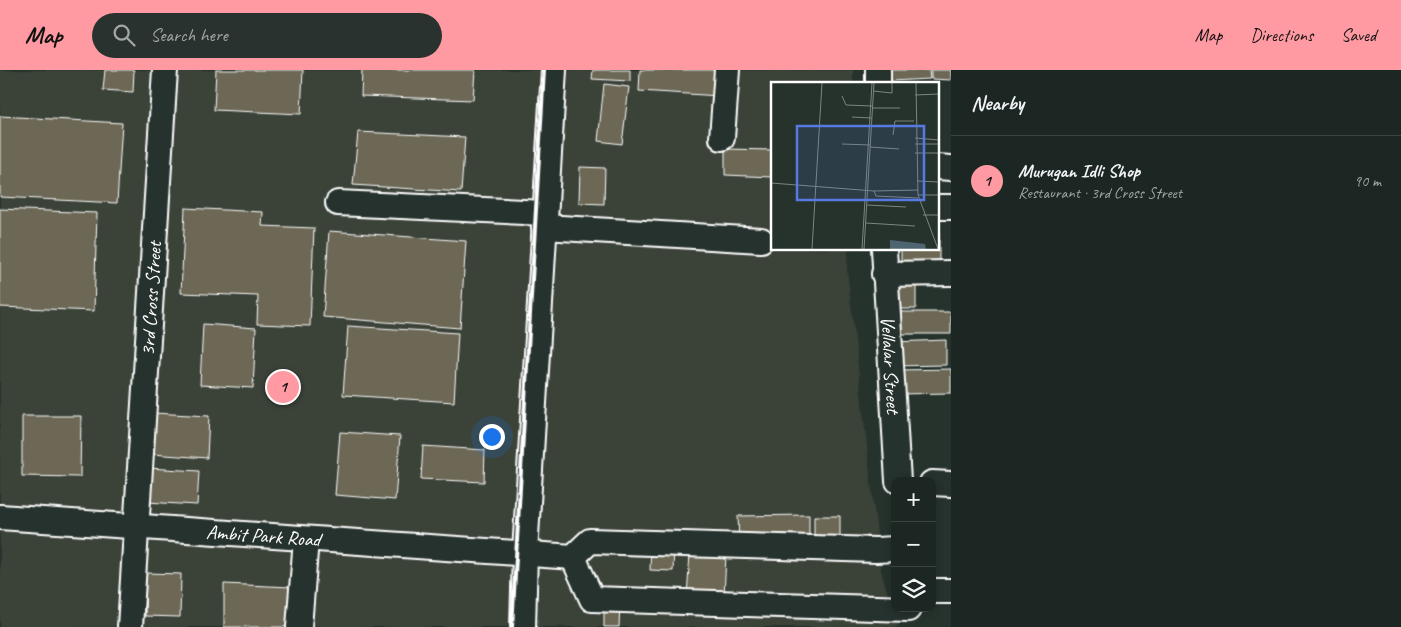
<!DOCTYPE html>
<meta charset="utf-8">
<style>
:root{--surface:#1c2622;--page:#29322f;--text:#f1f3f6;--muted:#a0a5a5;--line:#3a4340;--accent:#ff9aa2}
body{margin:0;font-family:Caveat,sans-serif;background:var(--page);color:var(--text)}
.controls{position:absolute;right:15px;bottom:15px;display:grid;overflow:hidden;border-radius:10px;box-shadow:0 2px 8px #0003}
.controls button{width:45px;height:45px;display:grid;place-items:center;padding:0;border:0;border-bottom:1px solid var(--line);background:var(--surface);color:var(--text);font:25px sans-serif}
.you{position:absolute;left:491px;top:366px;width:18px;height:18px;margin:-12px;border:4px solid #fff;border-radius:50%;background:#1a73e8;box-shadow:0 0 0 8px #1a73e833}
.badge{display:grid;place-items:center;width:32px;height:32px;border-radius:50%;background:var(--accent);color:#111;font-size:16px;font-weight:700}
.pin{position:absolute;translate:-50% -50%;border:2px solid #fff;box-shadow:0 1px 5px #0006}
.list{margin:0;padding:0;list-style:none}
h2{display:flex;justify-content:space-between;align-items:center;height:65px;margin:0;padding:0 20px;font-size:21px}
h2 small{font-size:16px;font-weight:400;color:var(--muted)}
.list li{display:grid;grid-template-columns:32px 1fr auto;gap:15px;align-items:center;box-sizing:border-box;height:90px;padding:0 20px;border-top:1px solid var(--line)}
.list b{display:block;font-size:19px;white-space:nowrap}
.list p{margin:0;font-size:16px;white-space:nowrap;color:var(--muted)}
.list em{font-size:16px;font-style:normal;color:var(--muted)}
.icon{flex:none;width:28px;height:28px;fill:none;stroke:currentColor;stroke-width:2;stroke-linecap:round;stroke-linejoin:round}
.map{position:relative;flex:none;width:951px;height:557px;overflow:hidden}
header{display:flex;align-items:center;gap:30px;box-sizing:border-box;height:70px;padding:0 25px;background:var(--accent);color:#111}
header strong{font-size:24px}
nav{display:flex;gap:28px;margin-inline-start:auto;font-size:18px}
.search{width:350px;height:45px;background:var(--page);display:flex;align-items:center;gap:12px;box-sizing:border-box;padding:0 18px;border-radius:28px;color:var(--muted);font-size:19px}
main{display:flex}
aside{flex:1;background:var(--surface)}
.map>svg:first-child{display:block}
.built{fill:#3b4339}
.building{fill:#6c6855;stroke:#fff}
.lines{fill:none;stroke-linecap:round;stroke-linejoin:round}
.minor-casing{stroke:#fff;stroke-width:28}
.minor{stroke:#26332d;stroke-width:24}
.rail{stroke:#fff;stroke-width:4}
.labels{text-anchor:middle;stroke-width:5;stroke-linejoin:round;paint-order:stroke}
.street-label{font-size:20px;fill:#fff;stroke:#26332d}
.inset-road{fill:none;stroke:#7d8581;stroke-width:1}
.view{fill:#567ae2;fill-opacity:0.15;stroke:#567ae2;stroke-width:2.5}
.inset-edge{fill:none;stroke:#fff;stroke-width:2.5}
</style>
<header>
<strong>Map</strong>
<div class="search"><svg class="icon" aria-label="search" viewBox="0 0 24 24"><circle cx="10" cy="10" r="6"/><path d="M15 15l6 6"/></svg>Search here</div>
<nav><a>Map</a><a>Directions</a><a>Saved</a></nav>
</header>
<main>
<div class="map">
<svg width="951" height="557" viewBox="0 0 951 557">
<rect width="100%" height="100%" fill="#26332d"/>
<filter id="ink" filterUnits="userSpaceOnUse"><feTurbulence type="fractalNoise" baseFrequency=".02" numOctaves="2"/><feDisplacementMap in="SourceGraphic" scale="10" xChannelSelector="R" yChannelSelector="G"/><feConvolveMatrix kernelMatrix="1 2 1 2 8 2 1 2 1" color-interpolation-filters="sRGB"/></filter>
<g filter="url(#ink)">
<!-- built -->
<path class="built" d="M0,0h853v14h-81v165h76l-1,20 34,302 17,56h-898z"/>
<!-- building -->
<path class="building" d="M105,0h29l-1,22 -30,-2z
M216,0h87l-2,44 -87,-4z
M362,0h113l-2,30 -112,-4z
M593,0h37v11l-38,-2z
M640,0h82l-2,26 -81,-5z
M890,0h39l1,9 -39,2z
M931,0h20v10l-20,-1z
M604,14l25,3 -7,57 -24,-3z
M0,46l122,7 -5,80 -117,-6z
M358,62l107,5 -4,55 -108,-7z
M725,79l47,1v27l-47,-2z
M580,97l25,1 -1,36 -25,-1z
M185,138l78,4 -1,14 52,2 -4,98 -53,-2 1,-28 -77,-3z
M0,139l97,4 -3,98 -94,-4z
M937,151h2v47h-38v-19h36z
M329,161l137,10 -6,87 -137,-11z
M891,216h25v23h-25z
M891,242h60v22h-60z
M203,254l53,4 -3,60 -53,-3z
M348,256l110,7 -4,69 -111,-7z
M946,270v25l-53,1v-24z
M951,299v24l-52,1 -1,-24z
M153,343l56,3 -2,42 -56,-4z
M22,346h59l-1,61 -58,-1z
M340,362l60,4 -5,64 -60,-5z
M423,376l62,4 -1,32 -63,-3z
M148,398l51,3 -2,34 -51,-3z
M809,445v28h-70l-1,-27z
M814,446h26v28h-26z
M651,476h23l-1,25 -23,-1z
M690,483l36,2 -2,42 -37,-1z
M146,503l35,1 -1,43 -35,-1z
M224,514l66,3 -2,40h-64z
M604,532h16l-1,25h-15z"/>
<g class="lines">
<defs>
<g id="minor">
<path d="M878,0v14"/>
<path d="M722,68l5,-68"/>
<path d="M937,97l14,1"/>
<path d="M338,133l207,10"/>
<path d="M937,137h14"/>
<path d="M544,157l217,13"/>
<path id="s1" d="M884,179l14,232"/>
<path d="M884,204l67,-1"/>
<path d="M932,413l19,1"/>
<path id="s2" d="M0,447l573,40 17,-16 286,9 19,-1"/>
<path d="M573,487l19,42 316,10"/>
<path d="M932,521h19"/>
<path id="s3" d="M130,557l35,-557"/>
<path d="M299,557l7,-88"/>
<path d="M523,557l2,-74 29,-483"/>
</g>
</defs>
<!-- minor casing -->
<use href="#minor" class="minor-casing"/>
<!-- minor -->
<use href="#minor" class="minor"/>
<!-- rail -->
<path class="rail" d="M512,557l32,-557"/>
</g>
</g>
<g class="labels">
<!-- street labels -->
<g class="street-label">
<text dy="7" stroke="none"><textPath href="#s3" startOffset="329">3rd Cross Street</textPath></text>
<text dy="7" stroke="none"><textPath href="#s1" startOffset="116">Vellalar Street</textPath></text>
<text dy="7" stroke="none"><textPath href="#s2" startOffset="264">Ambit Park Road</textPath></text>
</g>
</g>
<!-- overview -->
<g transform="translate(771 12)">
<rect width="168" height="168" fill="#26332d"/>
<path d="M119,158l35,4 1,5h-36z" fill="#4c6571"/>
<path class="inset-road" d="M145,1l2,112 20,54M102,9l19,2v-10M144,13l24,-1M71,14l4,9 26,1M101,26h28M81,35l20,1M122,53l2,-14h19M144,56l24,2M71,62l28,1M144,62h24M99,65l29,2M144,71h24M146,99l22,1M0,101l103,8 44,-1M103,109l2,5 42,2M147,113h21M96,123l39,2M152,133h16M95,141l49,3M41,167l10,-166M91,167l10,-166M93,167l10,-166"/>
<path class="view" d="M26,44h127v74h-127z"/>
<rect width="168" height="168" class="inset-edge"/>
</g>
</svg>
<div class="controls">
<button>+</button>
<button>−</button>
<button><svg class="icon" aria-label="layers" viewBox="0 0 24 24"><path d="M12 4l9 5-9 5-9-5zM3 14l9 5 9-5"/></svg></button>
</div>
<div class="you"></div>
<div class="pin badge" style="left:283px;top:317px">1</div>
</div>
<aside>
<h2>Nearby<small></small></h2>
<ul class="list">
<li><span class="badge">1</span><div><b>Murugan Idli Shop</b><p>Restaurant · 3rd Cross Street</p></div><em>90 m</em></li>
</ul>
</aside>
</main>
